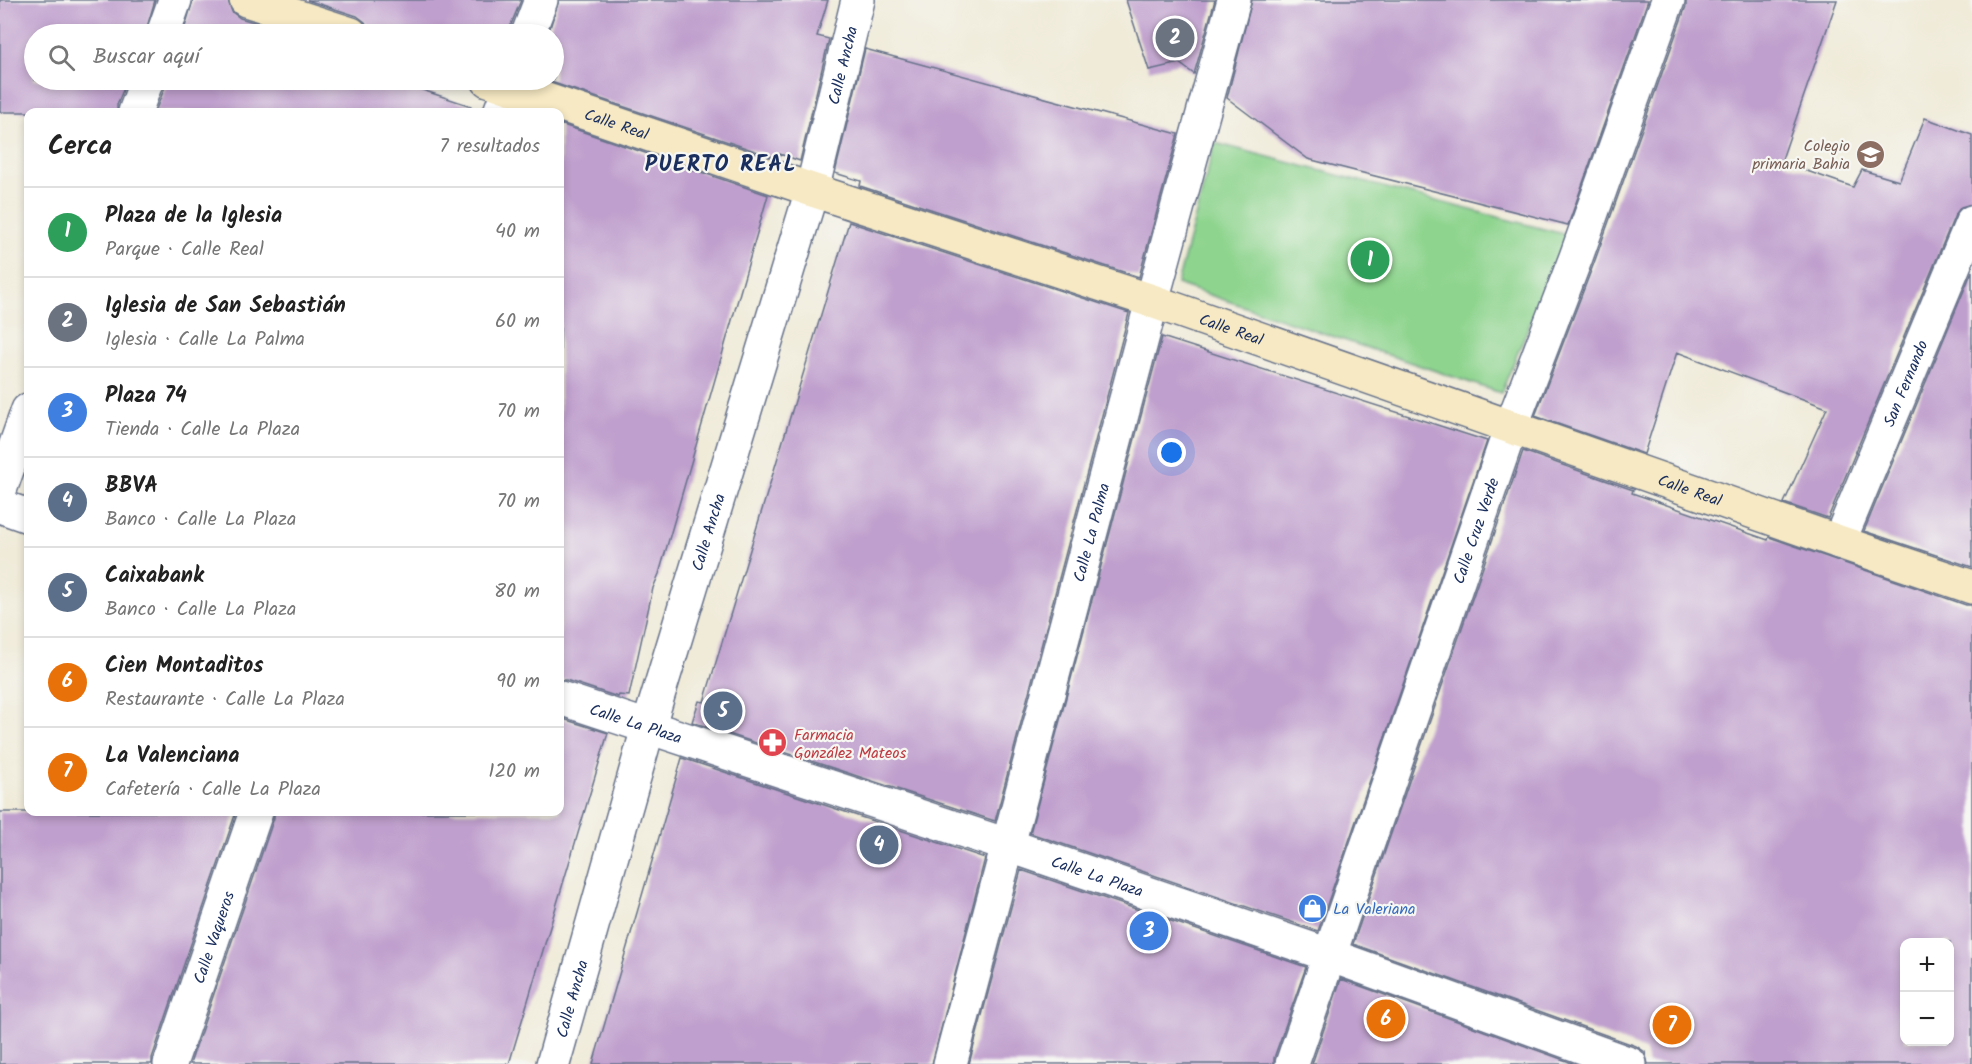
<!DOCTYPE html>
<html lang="es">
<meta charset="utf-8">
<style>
:root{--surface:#fff;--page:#f2f2f2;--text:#222;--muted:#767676;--line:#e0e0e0;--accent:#0f766e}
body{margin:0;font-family:Kalam,sans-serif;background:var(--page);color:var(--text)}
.controls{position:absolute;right:18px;bottom:18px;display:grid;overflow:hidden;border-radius:12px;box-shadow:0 3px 9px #0003}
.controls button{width:54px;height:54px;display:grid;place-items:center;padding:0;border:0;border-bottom:2px solid var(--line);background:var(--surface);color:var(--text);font:30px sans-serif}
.you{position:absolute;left:1172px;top:453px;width:21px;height:21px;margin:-15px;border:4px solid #fff;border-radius:50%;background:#1a73e8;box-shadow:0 0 0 9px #1a73e833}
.badge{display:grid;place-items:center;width:39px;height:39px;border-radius:50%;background:var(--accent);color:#fff;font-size:20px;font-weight:700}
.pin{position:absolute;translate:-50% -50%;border:3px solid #fff;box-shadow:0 2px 6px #0006}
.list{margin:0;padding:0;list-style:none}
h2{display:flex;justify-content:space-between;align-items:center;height:78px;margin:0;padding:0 24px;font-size:26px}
h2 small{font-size:20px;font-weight:400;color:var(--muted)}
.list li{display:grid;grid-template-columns:39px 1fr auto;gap:18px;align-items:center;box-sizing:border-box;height:90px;padding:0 24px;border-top:2px solid var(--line)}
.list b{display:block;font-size:22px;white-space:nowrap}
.list p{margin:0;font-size:20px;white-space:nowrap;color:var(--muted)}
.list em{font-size:20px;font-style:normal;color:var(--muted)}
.icon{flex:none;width:33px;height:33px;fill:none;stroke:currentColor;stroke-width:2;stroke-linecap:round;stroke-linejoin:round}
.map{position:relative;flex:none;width:1972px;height:1064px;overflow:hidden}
.search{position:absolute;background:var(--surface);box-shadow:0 3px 9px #0003;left:24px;top:24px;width:540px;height:66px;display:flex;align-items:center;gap:15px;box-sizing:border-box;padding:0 21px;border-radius:33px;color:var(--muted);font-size:22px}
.panel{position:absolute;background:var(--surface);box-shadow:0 3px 9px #0003;left:24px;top:108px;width:540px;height:708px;border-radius:12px}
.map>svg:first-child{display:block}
.green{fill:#8ed48e;stroke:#548276;stroke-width:1.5}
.building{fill:#bf9fcd;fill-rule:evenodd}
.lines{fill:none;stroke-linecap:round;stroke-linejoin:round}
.street-casing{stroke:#667189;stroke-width:36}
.secondary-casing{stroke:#667189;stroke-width:36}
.street{stroke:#fff;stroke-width:33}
.secondary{stroke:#f6e9c3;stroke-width:33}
.labels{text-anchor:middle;stroke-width:4.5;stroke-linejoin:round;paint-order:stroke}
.street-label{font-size:16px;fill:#1b2f5e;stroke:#f6f6f2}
.education-label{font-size:16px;fill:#785e54;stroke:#f6f6f2;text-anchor:end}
.health-label{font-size:16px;fill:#be3a42;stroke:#f6f6f2;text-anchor:start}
.shop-label{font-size:16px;fill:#366cbe;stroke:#f6f6f2;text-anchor:start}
.district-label{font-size:22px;font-weight:bold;letter-spacing:1.5px;fill:#1b2f5e;stroke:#f6f6f2}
</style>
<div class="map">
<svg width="1972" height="1064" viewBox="0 0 1972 1064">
<rect width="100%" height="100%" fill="#f6f6f2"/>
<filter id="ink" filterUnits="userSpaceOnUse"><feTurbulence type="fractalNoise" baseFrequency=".0167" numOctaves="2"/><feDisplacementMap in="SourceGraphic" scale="12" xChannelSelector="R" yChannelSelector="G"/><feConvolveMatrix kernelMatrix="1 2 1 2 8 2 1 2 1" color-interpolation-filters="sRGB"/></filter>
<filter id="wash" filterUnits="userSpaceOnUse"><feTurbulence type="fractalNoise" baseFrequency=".008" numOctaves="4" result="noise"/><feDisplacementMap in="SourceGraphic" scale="24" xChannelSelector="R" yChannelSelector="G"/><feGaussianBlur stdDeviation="1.35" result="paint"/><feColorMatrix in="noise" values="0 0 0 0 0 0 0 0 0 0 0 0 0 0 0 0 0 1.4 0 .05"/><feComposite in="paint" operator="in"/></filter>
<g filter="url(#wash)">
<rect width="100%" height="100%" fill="#f0ebd9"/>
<!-- green -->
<path class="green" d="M1215,143l352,92 -66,158 -324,-109z"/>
<g id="blocks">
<!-- building -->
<path class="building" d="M0,0h155l-10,34h-111v46h93l-10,25v7h-117z
M193,0h35l4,12 8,6 52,16h-109z
M307,0h214l-11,27v7h-141v-4l-4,-8 -8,-6z
M559,0h269l-11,36 12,3 -29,122 -20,-7 -1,5 -234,-79h9v-46h-6z
M1126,0h89l-21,74 -15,-11 -30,7z
M1252,0h396l-80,225 -260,-66 -81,-61z
M1686,0h151l-56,162 72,25 9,-17 37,11 26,-63 47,17v69l-11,3 -6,8 -127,303 -44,-15 43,-95 -150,-56 -33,102 -109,-38 59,-153 92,-257z
M865,49l313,85 -39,143 -279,-91 1,-5 -26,-8z
M165,80h227l79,26 -1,6h-315l10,-25z
M560,124l208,71 -109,379 -6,14 -24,108 -10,-1 -1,2 -52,-17h-6z
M849,222l280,91 -134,508 -303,-99 7,-21 5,1z
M1972,271v296l-108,-36z
M1162,337l325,104 -169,490 -288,-98z
M1523,451l110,39 -1,3 136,47 1,-3 197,68h6v459h-324l-3,-12 -9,-6 -283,-102zM1905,942h45v99h-45z
M560,718l48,15 -99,331h-319l84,-246v-6h286z
M682,758l303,100 -53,206h-339z
M0,812h236l-84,246v6h-152z
M1021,870l285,97 -32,91v6h-305z
M1341,979l234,85h-263z"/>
</g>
</g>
<g filter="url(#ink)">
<use href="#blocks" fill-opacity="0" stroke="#667189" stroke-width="1.5"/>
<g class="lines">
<defs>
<g id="street">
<path d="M163,34l12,-34"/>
<path d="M528,34l13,-34"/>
<path d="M135,112l12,-32"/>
<path d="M500,112l12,-32"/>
<path d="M0,490l28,-80"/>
<path d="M0,506l28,10"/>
<path id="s1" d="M1839,542l133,-320"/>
<path id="s2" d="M560,698l447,147 322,110 301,109"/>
<path id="s3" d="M170,1064l86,-252"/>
<path id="s4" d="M553,1064l95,-336 164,-538 46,-190"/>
<path id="s5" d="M950,1064l202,-763 82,-301"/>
<path id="s6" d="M1292,1064l219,-637 65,-170 92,-257"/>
</g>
<g id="secondary">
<path d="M246,0l105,34"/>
<path id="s7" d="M488,80l324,110 340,111 687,241 133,45"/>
</g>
</defs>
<!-- street casing -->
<use href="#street" class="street-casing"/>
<!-- secondary casing -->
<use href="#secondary" class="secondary-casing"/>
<!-- street -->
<use href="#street" class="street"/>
<!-- secondary -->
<use href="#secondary" class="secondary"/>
</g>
</g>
<!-- icons -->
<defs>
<symbol id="school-disc" viewBox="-11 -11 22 22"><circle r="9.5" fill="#8d6e63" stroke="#f6f6f2"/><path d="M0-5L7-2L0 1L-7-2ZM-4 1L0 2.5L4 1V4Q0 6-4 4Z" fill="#fff"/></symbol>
<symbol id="pharmacy-disc" viewBox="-11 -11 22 22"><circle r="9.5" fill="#e0444e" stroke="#f6f6f2"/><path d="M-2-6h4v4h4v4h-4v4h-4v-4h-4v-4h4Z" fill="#fff"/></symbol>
<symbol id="shop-disc" viewBox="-11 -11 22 22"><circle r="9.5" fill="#3f7fe0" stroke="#f6f6f2"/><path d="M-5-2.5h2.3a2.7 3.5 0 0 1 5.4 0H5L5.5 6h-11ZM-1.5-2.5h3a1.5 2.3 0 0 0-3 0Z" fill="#fff"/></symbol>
</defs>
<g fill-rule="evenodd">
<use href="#school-disc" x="1854" y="138" width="33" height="33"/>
<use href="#pharmacy-disc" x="756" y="726" width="33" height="33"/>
<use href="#shop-disc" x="1296" y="892" width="33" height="33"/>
</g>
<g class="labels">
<!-- street labels -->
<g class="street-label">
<text dy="6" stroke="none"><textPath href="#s4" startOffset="1040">Calle Ancha</textPath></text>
<text dy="6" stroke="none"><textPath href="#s7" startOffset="136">Calle Real</textPath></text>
<text dy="6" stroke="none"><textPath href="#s7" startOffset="784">Calle Real</textPath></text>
<text dy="6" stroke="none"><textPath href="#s1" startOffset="172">San Fernando</textPath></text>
<text dy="6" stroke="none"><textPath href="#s7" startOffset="1270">Calle Real</textPath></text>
<text dy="6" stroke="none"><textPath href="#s6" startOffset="564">Calle Cruz Verde</textPath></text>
<text dy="6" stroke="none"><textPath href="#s4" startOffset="554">Calle Ancha</textPath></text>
<text dy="6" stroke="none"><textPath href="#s5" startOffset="550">Calle La Palma</textPath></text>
<text dy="6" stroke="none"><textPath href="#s2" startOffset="80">Calle La Plaza</textPath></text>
<text dy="6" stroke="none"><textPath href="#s2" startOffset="566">Calle La Plaza</textPath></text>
<text dy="6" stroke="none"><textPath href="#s3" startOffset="134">Calle Vaqueros</textPath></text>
<text dy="6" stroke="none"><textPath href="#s4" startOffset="68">Calle Ancha</textPath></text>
</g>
<!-- education labels -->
<g class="education-label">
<text x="1850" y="151">Colegio<tspan x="1850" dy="18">primaria Bahia</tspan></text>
</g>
<!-- health labels -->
<g class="health-label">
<text x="794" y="740">Farmacia<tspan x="794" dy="18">González Mateos</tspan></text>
</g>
<!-- shop labels -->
<g class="shop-label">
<text x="1333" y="914">La Valeriana</text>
</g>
<!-- district labels -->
<g class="district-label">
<text x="721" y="171">PUERTO REAL</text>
</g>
</g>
</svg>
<div class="controls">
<button>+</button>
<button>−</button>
</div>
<div class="you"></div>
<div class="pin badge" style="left:1370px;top:260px;background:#2e9e5b">1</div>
<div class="pin badge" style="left:1175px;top:38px;background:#6b7280">2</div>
<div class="pin badge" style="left:1149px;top:931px;background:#3f7fe0">3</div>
<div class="pin badge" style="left:879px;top:845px;background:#5c6f8a">4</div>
<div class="pin badge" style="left:723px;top:711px;background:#5c6f8a">5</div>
<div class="pin badge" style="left:1386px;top:1019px;background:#e8710a">6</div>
<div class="pin badge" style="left:1672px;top:1025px;background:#e8710a">7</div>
<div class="search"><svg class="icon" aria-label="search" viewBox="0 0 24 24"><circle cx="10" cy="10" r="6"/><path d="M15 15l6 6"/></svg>Buscar aquí</div>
<section class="panel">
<h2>Cerca<small>7 resultados</small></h2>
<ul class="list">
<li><span class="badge" style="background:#2e9e5b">1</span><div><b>Plaza de la Iglesia</b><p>Parque · Calle Real</p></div><em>40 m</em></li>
<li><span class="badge" style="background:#6b7280">2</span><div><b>Iglesia de San Sebastián</b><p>Iglesia · Calle La Palma</p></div><em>60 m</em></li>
<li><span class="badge" style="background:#3f7fe0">3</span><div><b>Plaza 74</b><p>Tienda · Calle La Plaza</p></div><em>70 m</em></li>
<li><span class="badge" style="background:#5c6f8a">4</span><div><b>BBVA</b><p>Banco · Calle La Plaza</p></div><em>70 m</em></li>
<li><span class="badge" style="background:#5c6f8a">5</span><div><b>Caixabank</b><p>Banco · Calle La Plaza</p></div><em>80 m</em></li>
<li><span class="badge" style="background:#e8710a">6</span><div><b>Cien Montaditos</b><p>Restaurante · Calle La Plaza</p></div><em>90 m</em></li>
<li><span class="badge" style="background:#e8710a">7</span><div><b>La Valenciana</b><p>Cafetería · Calle La Plaza</p></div><em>120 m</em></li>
</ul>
</section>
</div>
